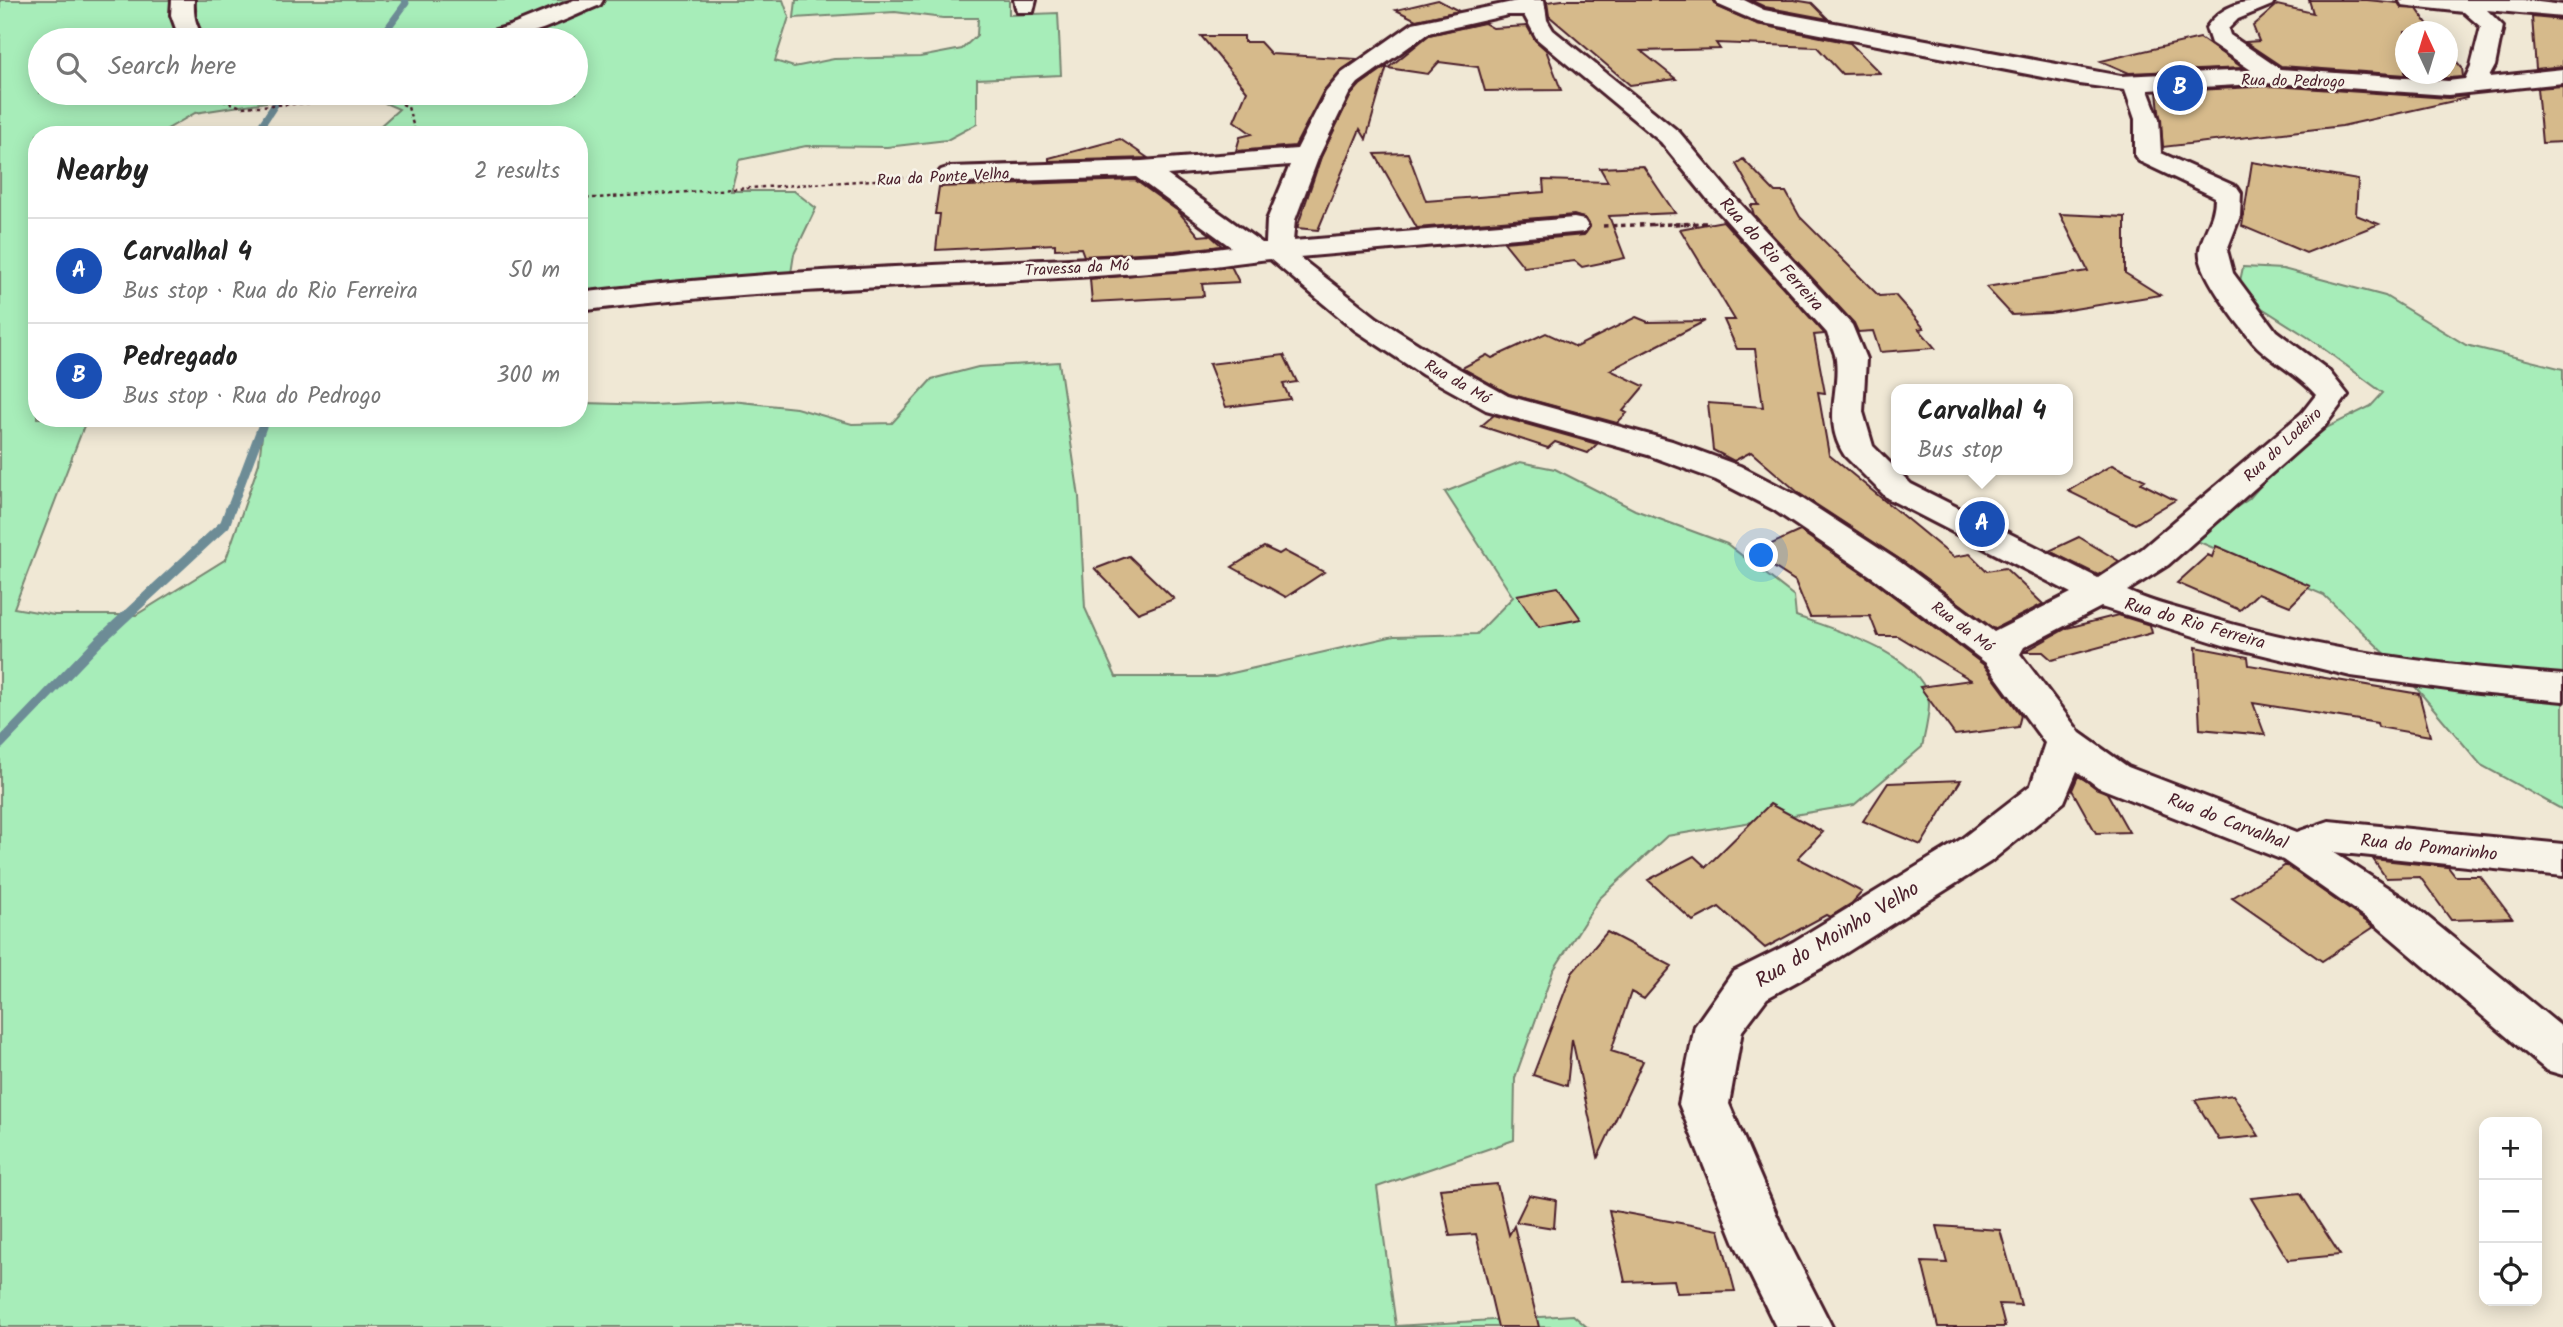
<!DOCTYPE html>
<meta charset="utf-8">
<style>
:root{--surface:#fff;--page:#f2f2f2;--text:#222;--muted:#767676;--line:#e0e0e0;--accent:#d1495b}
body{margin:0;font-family:Kalam,sans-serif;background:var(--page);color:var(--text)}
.controls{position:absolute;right:21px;bottom:21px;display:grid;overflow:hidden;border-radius:14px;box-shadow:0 4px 18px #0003}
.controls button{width:63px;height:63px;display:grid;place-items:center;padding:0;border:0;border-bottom:2px solid var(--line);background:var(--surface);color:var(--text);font:35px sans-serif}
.compass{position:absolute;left:2395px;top:21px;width:63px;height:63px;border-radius:50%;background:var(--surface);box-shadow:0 4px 18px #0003;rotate:356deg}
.you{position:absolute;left:1762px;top:556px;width:24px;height:24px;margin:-18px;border:5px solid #fff;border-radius:50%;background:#1a73e8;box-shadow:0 0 0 10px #1a73e833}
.badge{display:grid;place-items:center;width:46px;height:46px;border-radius:50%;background:var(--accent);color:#fff;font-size:23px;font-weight:700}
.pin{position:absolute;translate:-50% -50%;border:4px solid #fff;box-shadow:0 2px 7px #0006}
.popup{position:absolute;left:1891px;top:384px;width:182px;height:91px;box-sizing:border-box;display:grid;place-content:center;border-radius:14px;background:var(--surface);filter:drop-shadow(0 2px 5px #0005);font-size:23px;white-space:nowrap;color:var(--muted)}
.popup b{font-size:26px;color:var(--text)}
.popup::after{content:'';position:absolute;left:50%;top:100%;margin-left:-14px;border:14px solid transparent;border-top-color:var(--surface)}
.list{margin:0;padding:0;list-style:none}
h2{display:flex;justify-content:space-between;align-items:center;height:91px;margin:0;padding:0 28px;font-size:30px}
h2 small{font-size:23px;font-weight:400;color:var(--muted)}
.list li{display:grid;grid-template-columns:46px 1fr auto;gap:21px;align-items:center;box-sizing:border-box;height:105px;padding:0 28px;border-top:2px solid var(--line)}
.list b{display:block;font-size:26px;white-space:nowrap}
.list p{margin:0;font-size:23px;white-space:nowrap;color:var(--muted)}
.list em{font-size:23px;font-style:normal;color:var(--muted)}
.icon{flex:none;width:38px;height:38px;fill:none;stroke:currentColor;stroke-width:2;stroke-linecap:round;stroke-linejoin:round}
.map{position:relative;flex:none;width:2563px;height:1327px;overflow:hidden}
.search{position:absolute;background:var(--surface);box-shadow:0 4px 18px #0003;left:28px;top:28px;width:560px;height:77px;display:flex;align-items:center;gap:18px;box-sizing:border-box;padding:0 24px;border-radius:38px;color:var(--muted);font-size:26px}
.panel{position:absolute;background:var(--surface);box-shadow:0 4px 18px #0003;left:28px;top:126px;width:560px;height:301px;border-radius:28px}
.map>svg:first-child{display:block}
.green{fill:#a7edb9;stroke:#788672;stroke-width:2;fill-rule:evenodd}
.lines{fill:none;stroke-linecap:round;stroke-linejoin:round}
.stream-far2{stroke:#6d8c96;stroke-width:7}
.stream-far1{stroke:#6d8c96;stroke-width:9}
.stream{stroke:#6d8c96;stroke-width:10}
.building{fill:#d6ba8b;stroke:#4a1f2b;stroke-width:2}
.minor-casing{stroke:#4a1f2b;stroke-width:6}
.path-far1{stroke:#4a1f2b;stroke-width:2.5;stroke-dasharray:3.5 3.5;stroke-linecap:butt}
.path{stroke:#4a1f2b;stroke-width:3.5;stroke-dasharray:4.5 4.5;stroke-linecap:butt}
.minor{fill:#f7f3e8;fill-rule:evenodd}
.labels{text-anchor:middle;stroke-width:5;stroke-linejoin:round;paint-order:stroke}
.far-street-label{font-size:16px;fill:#4a1f2b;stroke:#f7f3e8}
.street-label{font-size:18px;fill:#4a1f2b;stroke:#f7f3e8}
.near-street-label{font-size:21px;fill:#4a1f2b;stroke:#f7f3e8}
</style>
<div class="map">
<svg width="2563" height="1327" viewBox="0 0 2563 1327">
<rect width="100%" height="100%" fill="#f0e8d5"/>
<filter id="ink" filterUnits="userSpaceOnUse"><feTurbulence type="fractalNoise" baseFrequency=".0143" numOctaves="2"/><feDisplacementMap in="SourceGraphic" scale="14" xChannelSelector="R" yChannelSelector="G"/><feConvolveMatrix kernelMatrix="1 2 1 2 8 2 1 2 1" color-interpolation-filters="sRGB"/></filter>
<g filter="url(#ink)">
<!-- green -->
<path class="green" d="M0,0h783l6,17 -14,44 19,6 40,-8 86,-2 42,-8 15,-14 1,-17h-35l-48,-6 -101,6 2,-18h213v15l49,-2 3,62 -84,4v45l-30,16 -60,7 -81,-1 -67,14 -8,31h63l22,17 -22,46 -4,26 -54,-1 -77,5 -80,16v-165h-209l29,-26 -21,-9 -112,2 -71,11 -38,22h-120v283h50l-73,190 40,7h82l90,-56 33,-96 5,-45h181l7,5 32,-5h95v-14l6,-1 67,2 80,-4 64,7 56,16 40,-1 40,-44 46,-12 81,-5 20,135 6,111 31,69h99l179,-41 83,-2 36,-37 -68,-105 75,-30 35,7 80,41 92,34 67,52 2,20c37,13 132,40 133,88 0,14 -4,29 -7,43l-68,58 -187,31 -68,63 -46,72 -38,107 -1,62 -137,47 19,139 177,-11 14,12h-1587zM40,40h536v53h-536z
M2243,267l40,2 102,27 81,49 97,24v441l-82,-45 -85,-101 -72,-69 -134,-57 59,-39 31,-36 48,-36 43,-21 12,-13 -74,-55 -47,-30 -22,-27z"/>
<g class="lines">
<!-- stream-far2 -->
<path class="stream-far2" d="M379,40l27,-37 -1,-3
M255,135l21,-32 17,-10"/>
<!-- stream-far1 -->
<path class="stream-far1" d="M231,509l32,-85 -2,-6"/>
<!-- stream -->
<path class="stream" d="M0,744l98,-102 127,-118 6,-17"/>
</g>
<!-- building -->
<path class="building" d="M1438,0l21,11 -43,9 -20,-10z
M1562,0h151l5,7 39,17 93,19 30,30 -38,1 -25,-27 -101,-4 4,6 -79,2 35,28 -46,6 -81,-69 -2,-14z
M1750,0h44l18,3 16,16 -63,-12z
M2309,0h58l31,3 4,5 15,1 16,23h-28v42h42v-24l15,18 1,9 -15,1 -167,-12 -36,-24 14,-1 -6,-15 24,-21 36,8z
M2532,17l31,3v46l-27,3z
M1484,23l9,5 34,-2 8,14 11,10 15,40 -76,1 -7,-24 -39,-5 -11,12 -40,-6 41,-33z
M1201,36h43v6h16l11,12 87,5 -18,12 -16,19 -29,56 -59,5 4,-14 12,-3 -18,-13 13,-30z
M2200,38l43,30 -114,5 -28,-12z
M1387,66l-21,73 -6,-10 -42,101 -21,-2 24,-71 30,-62 9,-10z
M2274,86l174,12 19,-2v2l-125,28 -179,21 -6,-55z
M2563,86v56l-21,1 -5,-55z
M1120,139l28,19 -99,3v-3z
M1408,153l18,48 118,-9 -1,-12 65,2 -8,-14 43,-2 32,47 -66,3 16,42 -43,9 -7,-6 -51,6 -20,-25 80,-7 6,-8 -4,-8 -12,-4 -157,13 -42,-74z
M1743,159l32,33h11l14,25 79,79 16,-1 29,33 -5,1 16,19 -55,4 -7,-21 -15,1 -4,-9 -100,-108 -3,-10h8l-23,-41z
M2252,162l106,18 -2,35 23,9 -73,29 -64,-27z
M1135,180l43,31 21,25 11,-1 12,11 -47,5 -91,5 -3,-8 -26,1v-5l-119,6 4,-36h-5l4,-27z
M2060,214l65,3v56l35,22 -110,18 -38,2 -26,-28 102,-16z
M1723,221l102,113 -11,1 11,58 -7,-1 11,63 124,102 17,-3 17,17 18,-3 38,36 -49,25 -93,-69 -101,-66 -49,-42 -17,9 -21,-11 -5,-47 55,4 -8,-58h-18l-13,-29h11l-55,-91z
M1231,266l8,16 -37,2 2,12 -112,6 -2,-23z
M1636,317l12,5 57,-1 -95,49 34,16 -21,25 4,2 -10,10 -108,-29 -47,-26 25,-13 5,3 54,-25 30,14z
M1284,355l13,27 -14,2 7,15 -64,8 -17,-43z
M1494,415l103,29 -9,9 -33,-11 -7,6 -67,-22z
M2112,465l33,15 -4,3 34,17 -40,24 -67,-33z
M1800,531l72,49 112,85 37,50 -3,12 -63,8 -35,-48 51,-7 -73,-44h-20l-8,-20 -60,1 -15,-36 -43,-28z
M2079,537l40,24 -21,14 -49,-24z
M2216,546l63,27 31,13 -20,20 -32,-13 -18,17 -63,-27 31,-28 4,2z
M1264,547l15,7 5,-3 40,21 -38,25 -54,-30z
M1129,556l45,43 -36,14 -43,-44z
M1558,587l23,32 -42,8 -22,-32z
M2118,615l32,10 2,8 -100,27 -9,-8h-19l43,-24z
M2196,647l52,10 1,8 170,29 11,42 -52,-9 -1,-4 -124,-20 12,32 -65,-6z
M2078,776l29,17 22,39 -33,1 -24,-43z
M1961,780l-40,65 -58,-24 25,-38z
M1770,804l53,28 -25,26 64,34 -10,11 -22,14 -4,-2 -61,33 -46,-41 -26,14 -45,-41 46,-24 12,11z
M2373,859l75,8 7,9h25l32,42 -61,2 -31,-43 -34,1z
M2286,865l88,62 -52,34 -90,-63z
M1607,932l65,34 -28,33 -13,-7 -20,59 32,10 -45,96 -26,-118 -5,47 -34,-11 39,-102z
M2233,1095l26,41 -40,4 -24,-40z
M1497,1184l12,51 5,-9 25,101h-41l-22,-93 -26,2 -10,-47z
M2300,1193l40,62 -52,5 -37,-62z
M1529,1195l27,5 -2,28 -38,-6z
M1609,1210l110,20 16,61 -58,2 -3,-13 -49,2z
M1937,1226l63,4 21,75 -22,-1 6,23h-67l-16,-65 25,1z"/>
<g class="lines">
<defs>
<path id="minor" d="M172,0h22c-1,17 2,27 11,40h-25l-9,-25z
M574,0h29l-3,5c-44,18 -76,37 -125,35l3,-5 32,-9z
M1014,0h22l-3,12h-16z
M1522,0h22l3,20 6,10 126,102 48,57 125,136 14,34 -3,53 10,34 38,38 187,94 44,-29 160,-136 14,-18c-18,-21 -45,-33 -63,-53 -14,-17 -58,-72 -53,-93 4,-19 15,-30 15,-52l-76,-36 -4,-5v-37l-10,-29 -46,-6 -321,-62 -39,-17 -3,-5h28l20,10 357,66 130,-6 -40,-27 -5,-15c17,-25 40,-28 69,-28l-3,5 -34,14 -10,10 2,6 50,34 168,12 17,-2 6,-13 10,-39 -17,-15 -54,-6 -8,-1 -3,-5h124l40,5v12l-76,-7 16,16 -8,40 -6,11 74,-8v14l-115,12 -174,-12 -126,7 11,29 2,34 76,34 4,6 -1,23 -13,34 6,23 43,58 52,39 20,25 -24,32 -156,138 -41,26c27,13 58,19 87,28 114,33 231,47 349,56v26l-85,-8 -127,-17 -128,-31 -122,-38 -77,40 -4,7 60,79 48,34 169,65 32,-11 234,23v32l-230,-24 75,49 155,127v47l-17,-5 -170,-145 -93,-65 -185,-73 -21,-16 -13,31 -74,60 -165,104 -58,32 -25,33 -13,73 57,133 46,90h-56l-40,-81 -57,-142 16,-78 38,-54 60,-30 167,-102 71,-55 14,-42 -59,-80 -112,-85 -100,-68 -58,-30 -68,-25 -162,-45 -63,-35 -68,-45 -85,-71c-32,3 -64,9 -95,11 -199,17 -398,15 -596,41v-18c198,-25 397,-29 596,-39l56,-7 -95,-70 -186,6 -9,-3 -4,-5 4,-5 9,-3 192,-6 155,-12 29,-57 16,-19 71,-50zM1508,15h16l13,24 124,103 48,59 118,132c2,8 8,18 9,26 4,34 -14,63 9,97l42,42 184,95 -77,39 -94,-70 -102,-66 -58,-30 -68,-25 -164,-45 -63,-35 -68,-43 -78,-61 285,-25 4,-6 -4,-6 -10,-2 -281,23 2,-21 24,-64 30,-62 9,-11 70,-50zM1290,165l-23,55 -1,23h-4l-95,-68z"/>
</defs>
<!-- minor casing -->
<use href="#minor" class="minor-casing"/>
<!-- path-far1 -->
<path class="path-far1" d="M222,93l2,8 18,6 149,-9 17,9 8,28
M579,199l342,-22
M1652,225l54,-2"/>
<!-- path -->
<path class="path" d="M1603,226l103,-3"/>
<!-- minor -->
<use href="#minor" class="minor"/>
</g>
</g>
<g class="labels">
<!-- far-street labels -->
<g class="far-street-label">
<text transform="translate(2293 80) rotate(1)" y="6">Rua do Pedrogo</text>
<text transform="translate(943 176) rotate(-3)" y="6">Rua da Ponte Velha</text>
<text transform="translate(1077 267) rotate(-3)" y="6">Travessa da Mó</text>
<text transform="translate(1458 381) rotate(30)" y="6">Rua da Mó</text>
<text transform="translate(2282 444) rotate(-43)" y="6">Rua do Lodeiro</text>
<text transform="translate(1963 626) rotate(37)" y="6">Rua da Mó</text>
</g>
<!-- street labels -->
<g class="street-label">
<text transform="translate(1772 254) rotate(48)" y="6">Rua do Rio Ferreira</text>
<text transform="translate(2195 623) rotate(16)" y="6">Rua do Rio Ferreira</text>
<text transform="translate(2228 821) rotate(21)" y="6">Rua do Carvalhal</text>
<text transform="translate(2429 847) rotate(6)" y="6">Rua do Pomarinho</text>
</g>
<!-- near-street labels -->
<g class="near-street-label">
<text transform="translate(1837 934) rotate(-31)" y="7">Rua do Moinho Velho</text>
</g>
</g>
</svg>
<div class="controls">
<button>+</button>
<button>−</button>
<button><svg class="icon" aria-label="locate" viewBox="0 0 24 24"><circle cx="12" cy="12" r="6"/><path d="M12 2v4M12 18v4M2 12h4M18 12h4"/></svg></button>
</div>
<svg class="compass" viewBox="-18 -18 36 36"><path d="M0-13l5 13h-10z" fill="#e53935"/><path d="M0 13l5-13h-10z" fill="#767676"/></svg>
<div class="you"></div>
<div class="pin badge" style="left:1982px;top:524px;background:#1a4fb4">A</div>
<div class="popup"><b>Carvalhal 4</b>Bus stop</div>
<div class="pin badge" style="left:2180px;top:88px;background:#1a4fb4">B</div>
<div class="search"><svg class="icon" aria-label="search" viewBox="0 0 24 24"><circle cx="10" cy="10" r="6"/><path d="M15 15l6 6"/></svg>Search here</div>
<section class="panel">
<h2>Nearby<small>2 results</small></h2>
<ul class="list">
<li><span class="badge" style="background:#1a4fb4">A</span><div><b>Carvalhal 4</b><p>Bus stop · Rua do Rio Ferreira</p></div><em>50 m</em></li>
<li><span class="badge" style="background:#1a4fb4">B</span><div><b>Pedregado</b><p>Bus stop · Rua do Pedrogo</p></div><em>300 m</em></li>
</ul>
</section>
</div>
